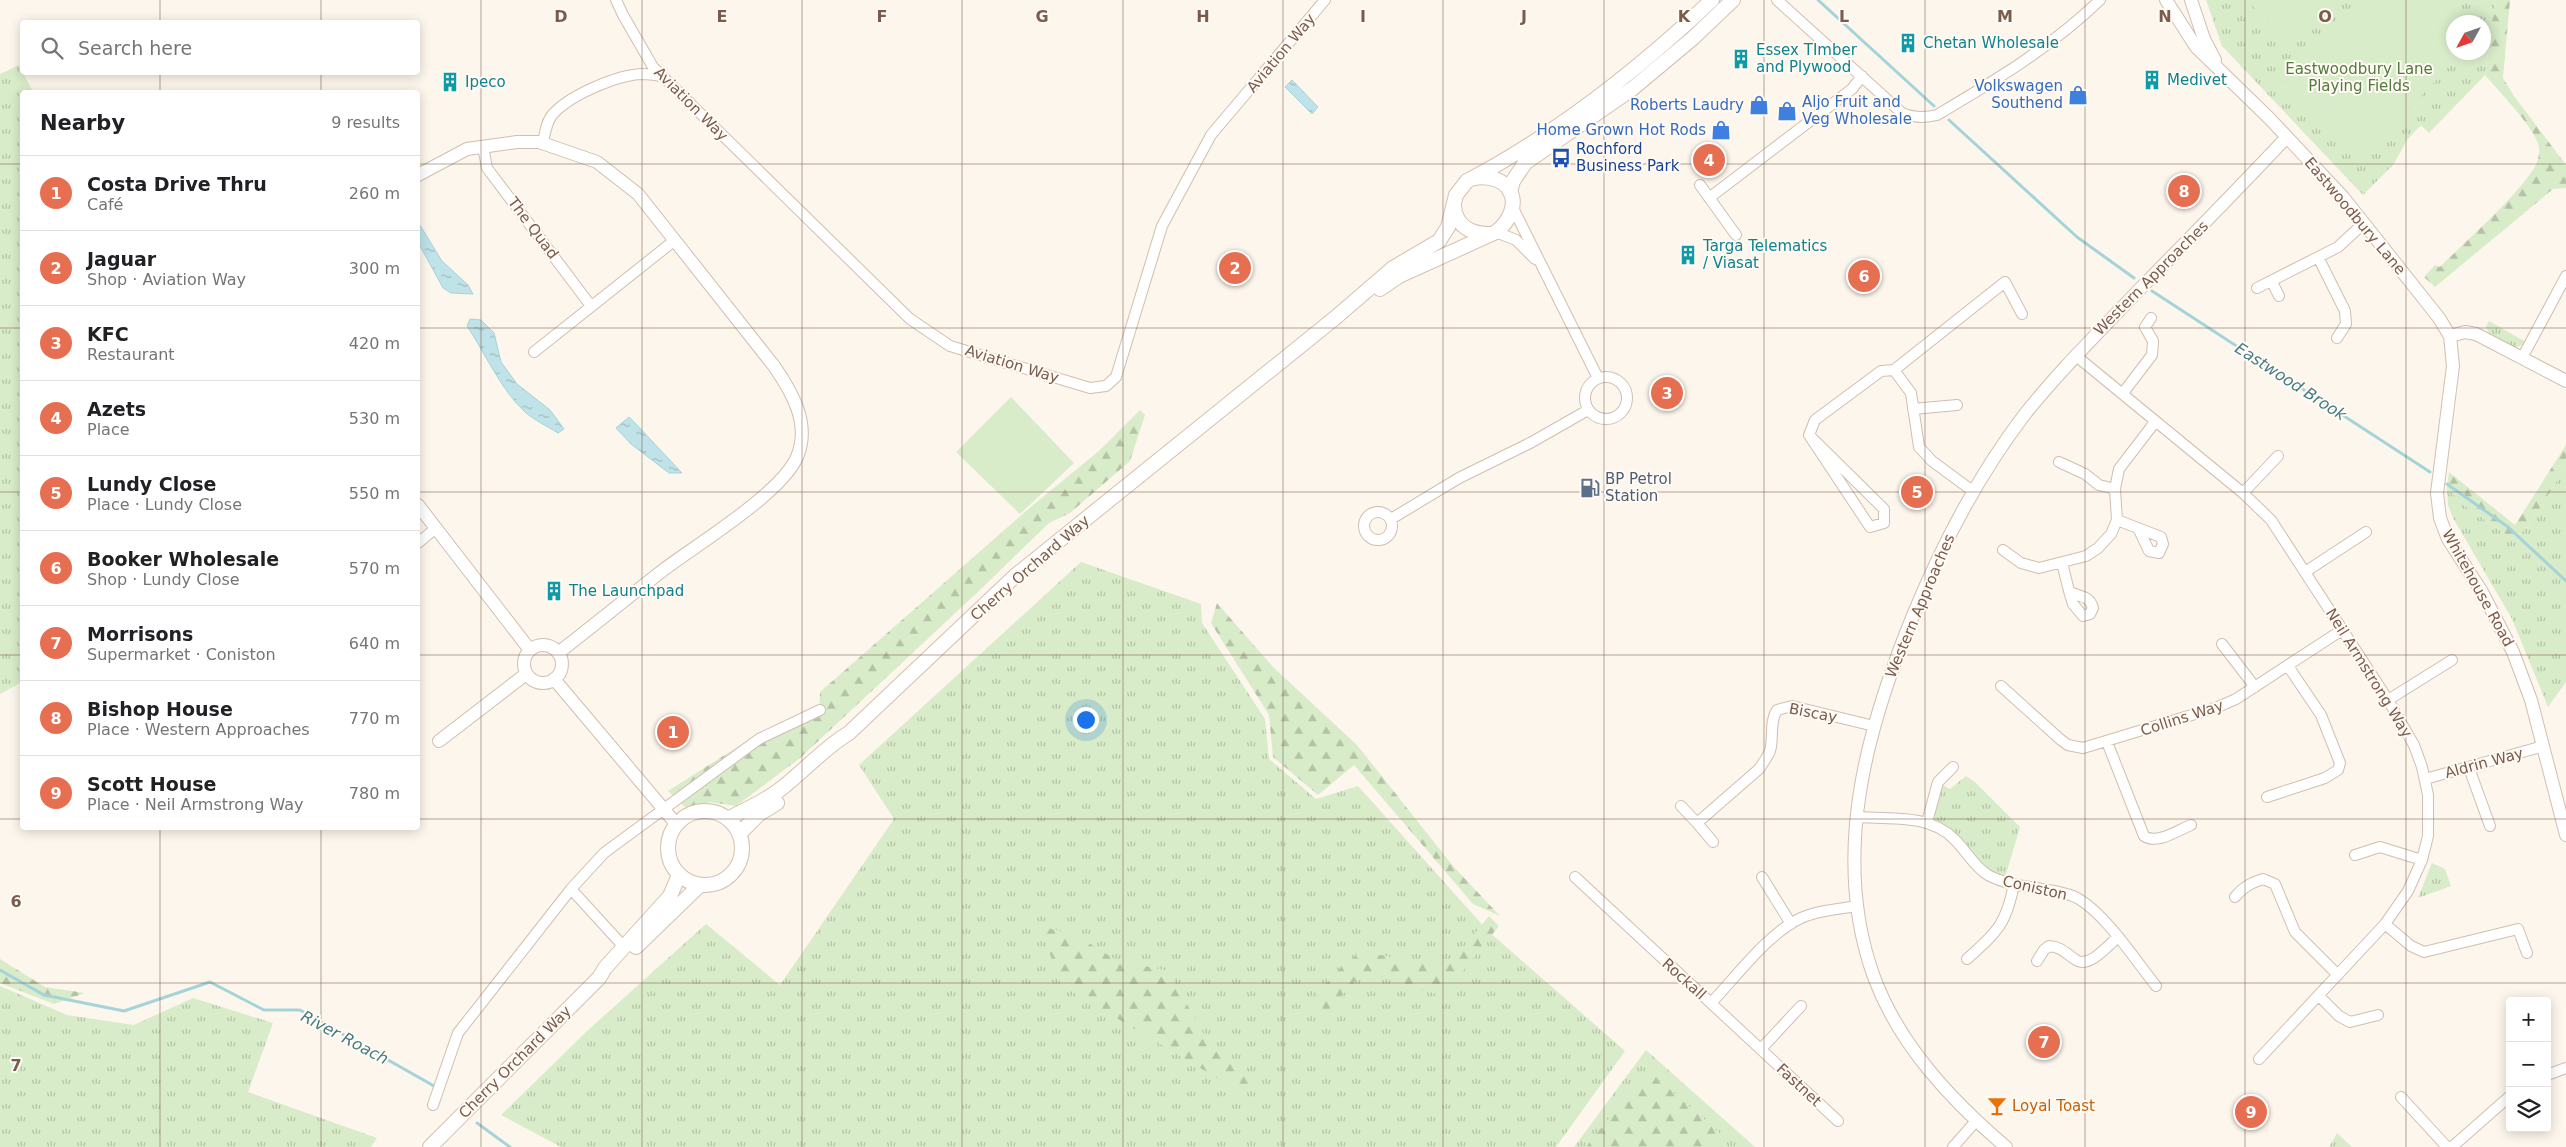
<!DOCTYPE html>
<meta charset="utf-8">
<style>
:root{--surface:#fff;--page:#f2f2f2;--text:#202124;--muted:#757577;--line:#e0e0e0;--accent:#e76f51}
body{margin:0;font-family:"DejaVu Sans",sans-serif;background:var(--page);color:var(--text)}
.controls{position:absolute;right:15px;bottom:15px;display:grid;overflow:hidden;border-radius:5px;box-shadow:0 2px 12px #0003}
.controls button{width:45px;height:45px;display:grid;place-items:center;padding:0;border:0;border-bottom:1px solid var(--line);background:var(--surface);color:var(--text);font:25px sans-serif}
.compass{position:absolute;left:2446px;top:15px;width:45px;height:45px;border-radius:50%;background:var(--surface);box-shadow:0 2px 12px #0003;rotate:230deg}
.you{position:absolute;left:1085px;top:719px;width:18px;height:18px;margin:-12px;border:4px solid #fff;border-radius:50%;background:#1a73e8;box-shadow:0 0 0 8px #1a73e833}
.badge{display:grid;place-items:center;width:32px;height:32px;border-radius:50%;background:var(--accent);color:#fff;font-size:16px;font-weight:700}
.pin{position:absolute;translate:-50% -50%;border:2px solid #fff;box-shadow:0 1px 5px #0006}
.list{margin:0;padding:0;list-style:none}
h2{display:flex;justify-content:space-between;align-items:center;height:65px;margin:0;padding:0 20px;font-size:21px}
h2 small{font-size:16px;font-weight:400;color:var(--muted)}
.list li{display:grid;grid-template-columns:32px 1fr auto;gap:15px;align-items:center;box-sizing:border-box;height:75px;padding:0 20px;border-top:1px solid var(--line)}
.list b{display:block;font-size:19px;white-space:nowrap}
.list p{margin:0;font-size:16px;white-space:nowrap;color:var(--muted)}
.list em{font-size:16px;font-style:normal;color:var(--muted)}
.icon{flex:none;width:28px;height:28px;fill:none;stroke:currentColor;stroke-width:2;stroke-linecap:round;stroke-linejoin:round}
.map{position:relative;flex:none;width:2566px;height:1147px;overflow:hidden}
.search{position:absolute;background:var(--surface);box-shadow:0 2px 12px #0003;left:20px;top:20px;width:400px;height:55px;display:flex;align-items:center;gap:12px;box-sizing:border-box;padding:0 18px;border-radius:5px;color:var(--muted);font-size:19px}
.panel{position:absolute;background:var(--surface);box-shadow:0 2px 12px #0003;left:20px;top:90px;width:400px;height:740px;border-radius:5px}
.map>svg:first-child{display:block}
.grass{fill:url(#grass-tufts);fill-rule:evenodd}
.forest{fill:url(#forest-firs)}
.pitch{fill:#d8ecc9}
.water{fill:url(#water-ripples);stroke:#a5d3da}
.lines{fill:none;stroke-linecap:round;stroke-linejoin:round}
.stream{stroke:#a5d3da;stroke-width:3}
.minor-casing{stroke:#d1beb0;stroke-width:12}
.tertiary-casing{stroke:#d1beb0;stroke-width:14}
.secondary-casing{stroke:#d6c0b0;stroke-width:16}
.minor{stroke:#fff;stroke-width:10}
.tertiary{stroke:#fff;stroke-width:12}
.secondary{stroke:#fff;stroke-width:14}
.grid{fill:none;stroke:#7a5c4d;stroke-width:1;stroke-opacity:0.55}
.labels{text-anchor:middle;stroke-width:4;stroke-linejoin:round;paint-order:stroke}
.culture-label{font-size:15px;fill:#0d838f;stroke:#fffaf3;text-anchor:start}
.street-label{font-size:15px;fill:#7a5c4d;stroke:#fffaf3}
.park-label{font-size:15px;fill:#537a41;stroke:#fffaf3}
.shop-label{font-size:15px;fill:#366cbe;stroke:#fffaf3;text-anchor:end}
.transit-label{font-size:15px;fill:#164399;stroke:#fffaf3;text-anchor:start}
.service-label{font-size:15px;fill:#4e5e75;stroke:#fffaf3;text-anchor:start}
.food-label{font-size:15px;fill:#c56008;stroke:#fffaf3;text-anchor:start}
.water-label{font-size:16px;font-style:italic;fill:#437c86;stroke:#fffaf3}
.grid-label{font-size:16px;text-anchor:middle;font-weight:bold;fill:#7a5c4d;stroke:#fffaf3;stroke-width:4;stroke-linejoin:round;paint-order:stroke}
</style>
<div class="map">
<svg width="2566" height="1147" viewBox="0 0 2566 1147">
<defs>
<pattern id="grass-tufts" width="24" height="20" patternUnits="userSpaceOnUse" patternTransform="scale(1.25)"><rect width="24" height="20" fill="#d8ecc9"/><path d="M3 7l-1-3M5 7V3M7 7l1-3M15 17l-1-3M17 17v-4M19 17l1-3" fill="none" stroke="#b4c2a5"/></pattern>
<pattern id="forest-firs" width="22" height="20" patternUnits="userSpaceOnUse" patternTransform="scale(1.25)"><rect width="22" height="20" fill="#d8ecc9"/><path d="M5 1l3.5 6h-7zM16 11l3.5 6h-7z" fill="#b4c2a5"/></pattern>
<pattern id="water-ripples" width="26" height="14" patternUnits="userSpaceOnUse" patternTransform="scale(1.25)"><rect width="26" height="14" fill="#bfe3e8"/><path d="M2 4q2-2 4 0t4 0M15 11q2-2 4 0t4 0" fill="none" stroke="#a0bbbe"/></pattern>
</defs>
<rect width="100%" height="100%" fill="#fdf6ec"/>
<!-- grass -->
<path class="grass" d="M2206,0h289l-10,75 -56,58 -8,-8 -14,15 -14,25 -30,30 -141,-149zM2454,22h30v30h-30z
M19,65l14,27h-11v590l-22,12v-620z
M2489,321l37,21 -1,2 -11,4 -25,-14 -3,-7z
M2566,466v216l-18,25 -36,-88 -59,-101 -5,-13 -1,-17 16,16 49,35 16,-12z
M1081,562l120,42 1,19 63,96 4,40 47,40 42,-13 130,145 137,120 -69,96h-995l-60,-32 85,-83 120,-108 74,61 114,-166 -35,-54z
M1966,776l9,6 45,45 -16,54 -9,-3 -40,-39 -28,-17 11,-40 12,7z
M2432,863l13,6 6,17 -33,12z
M0,986l67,29 67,10 59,-27 80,25 -25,69 129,46 -6,9h-371z
M1646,1050l109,97h-181z
M2337,1133l15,14h-23z"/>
<!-- forest -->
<path class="forest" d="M2495,0h15l-7,78 11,18 52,69v23l-13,1 -118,98 -11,-10 11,-12 5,2c29,-29 71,-65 93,-97 4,-5 7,-16 6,-22 -1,-17 -42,-59 -54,-73z
M1140,410l5,5 -15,46 -60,52 -21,10 -68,66 -181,169 -64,48 -26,-4 -22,8 -20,-19 82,-52 13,2 56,-24 1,-25 207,-182 73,-60z
M2566,445v21l-38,61 -16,12 -49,-35 -16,-16 2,-16 66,53z
M1217,603l57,65 83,77 96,121 47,50 -27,-12 -119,-139 -36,30 -45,-38 -4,-42 -58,-92z
M1489,916l10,10 -56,70 -79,-24 -38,40 -13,-13 28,-32 19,-15 88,14z
M1040,926l36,9 40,25 52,11 37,65 49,48 -20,4 -173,-103z
M0,959l45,28 40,6 -31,11 -54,-21z
M1648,1070l73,64 -1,13h-134z"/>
<!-- pitch -->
<path class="pitch" d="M2246,0h85l-38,44z
M2359,0h87l12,11 -4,4 8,7h-8v30l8,1 -101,106 -22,-21 -3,3 -35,-33 3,-4 -23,-22z
M1011,397l63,66 -54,51 -64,-62z"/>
<!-- water -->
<path class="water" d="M1292,80l26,27 -6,7 -27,-27z
M418,222l24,39 26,24 5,9 -22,-1 -8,-5 -25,-46z
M470,319l11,1 13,13 7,29 16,22 33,26 14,19 -6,4c-11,-7 -24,-13 -33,-21 -24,-22 -40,-59 -58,-86z
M629,417l7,7 46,49h-13l-38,-29 -15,-16z"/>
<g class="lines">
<!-- stream -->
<path class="stream" d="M1818,0l116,106
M1949,120l128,117 57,41
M2152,291l278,181
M2447,484l61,43 58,54
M0,970l44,25 80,16 86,-29 54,28h36l134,76
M477,1123l33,24"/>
<defs>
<path id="minor" d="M616,0l7,15 30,52 257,252 40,27 140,42 16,-2 10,-9 46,-151 49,-91 114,-135
M1777,0l125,113c12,5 23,5 35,2 59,-35 113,-67 163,-115
M543,143c2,-10 3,-21 10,-29 17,-19 64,-39 89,-40 6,0 13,1 19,2
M483,146l4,22 104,138
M1700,185l36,50
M1709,198l143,-109 10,-13
M1513,208l85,170
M1496,232l20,8 19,19
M2319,259l26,52 1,13 -9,14
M2272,282l7,14
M2257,288l81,-41 26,-24
M534,352l141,-112
M2075,355l168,138 28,27 117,180 26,45 8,22 6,28v41l-6,24 -14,31 -23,33 -126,135
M2522,358l44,-82
M1894,370l17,23 8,54 13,14 42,31
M1585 398a21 21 0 1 1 42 0a21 21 0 1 1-42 0Z
M2123,393l29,-38 1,-14 -8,-14 6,-9
M1913,409l44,-4
M1809,435l75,74v14l-14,4 -61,-92 6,-15 66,-49 13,-1 111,-88 17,32
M2059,462l26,12 14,11 16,4
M2243,493l35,-37
M1364 526a14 14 0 1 1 28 0a14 14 0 1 1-28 0Z
M1391,519l68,-41 73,-36 56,-32
M2117,520l44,17 2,7 -4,9 -10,-2 -11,-23
M418,543l18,-15
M2003,550l18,13 18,5 47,-12 12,-8 13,-14 6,-14 -2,-31 4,-20 36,-47
M2062,563l7,28c10,7 20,3 24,17l-3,6 -7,2 -10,-12 -4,-13
M2305,572l61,-40
M2222,644l33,43
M2001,686l60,54 7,5 15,3 135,-41 18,-8 106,-69
M2388,700l64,-40
M2107,742l37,94c13,9 34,-6 47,-11
M2469,768l21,58
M2425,779l119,-33
M2267,797l58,-19 13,-8 2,-7 -19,-48 -33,-49
M1681,806l16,17
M1856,817c33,2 74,-3 98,22 12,11 20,28 34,36 25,14 56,11 82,20 29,9 66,66 86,91
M1927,822l11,-40 15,-15
M1713,842l-16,-19 62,-54c4,-6 8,-11 11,-18 4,-13 -1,-29 7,-41l15,-4 82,20
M2355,855l25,-8 42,13
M1575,877l263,244
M1762,877l29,47
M571,889l33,-36 155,-114 61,-29
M2235,897c8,-10 16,-14 28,-18l12,5 20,48 43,43
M2385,924l26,22 13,6 94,-23 9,24
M1967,959c30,-27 39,-34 47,-75
M2037,961l7,-11 5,-4c13,1 16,7 27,14 13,9 32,-15 42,-23
M2319,996l20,20 11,6 28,-7
M1711,1003c26,-27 56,-69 90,-85 18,-8 38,-9 57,-12
M1761,1049l40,-43
M2547,1075l19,-7
M2401,1097l46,50
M433,1105l25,-72 113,-144 53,58
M1953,1147l23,-26
M2452,1147l58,-51"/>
<path id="tertiary" d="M2166,0l30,47 74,72 73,78 96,121 11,18 3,30 -16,127 3,25 8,21 34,53 31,60 18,48 35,135
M2191,0l13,39 11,21
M418,175l49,-26 50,-7h22l58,20 41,32 136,172c18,26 37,58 23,91 -16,37 -101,88 -135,114 -35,27 -69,55 -104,82
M2450,336l15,-4 11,2 90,47
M418,505l112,145
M524 664a19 19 0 1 1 38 0a19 19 0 1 1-38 0Z
M554,679l123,146
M439,741l87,-67
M2006,1147c-54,-46 -107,-102 -132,-170 -44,-121 -7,-250 40,-364 29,-70 65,-139 111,-199 34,-43 73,-81 110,-120 51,-52 102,-104 151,-156"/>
<path id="secondary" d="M1510,192l3,-11 12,-18 107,-74 61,-51 40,-38
M1454,205c1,20 16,29 35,29
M1380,289l19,-13 97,-44c30,-24 18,-60 -22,-54
M668 848a37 37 0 1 1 74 0a37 37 0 1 1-74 0Z
M728,819c18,-10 38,-18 54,-31 23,-18 42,-40 67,-55l166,-157 320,-258 58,-50 46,-27 9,-14 8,-32 11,-14c90,-47 171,-111 245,-181
M739,834l20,-20 18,-11
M636,947l64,-62
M430,1147l169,-169 6,-10 65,-72 9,-21"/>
</defs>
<!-- minor casing -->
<use href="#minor" class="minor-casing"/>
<!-- tertiary casing -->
<use href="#tertiary" class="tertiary-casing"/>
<!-- secondary casing -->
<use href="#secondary" class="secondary-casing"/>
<!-- minor -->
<use href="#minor" class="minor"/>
<!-- tertiary -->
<use href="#tertiary" class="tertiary"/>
<!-- secondary -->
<use href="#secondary" class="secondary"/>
</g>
<!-- grid -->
<path class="grid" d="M160,0v22M321,0v22M481,0v1147M642,0v1147M802,0v1147M962,0v1147M1123,0v1147M1283,0v1147M1443,0v1147M1604,0v1147M1764,0v1147M1925,0v1147M2085,0v1147M2245,0v1147M2406,0v1147M160,72v20M321,72v20M0,164h22M418,164h2148M0,328h22M418,328h2148M0,492h22M418,492h2148M0,655h22M418,655h2148M0,819h22M418,819h2148M160,828v319M321,828v319M0,983h2566"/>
<!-- icons -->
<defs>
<symbol id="building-bare" viewBox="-9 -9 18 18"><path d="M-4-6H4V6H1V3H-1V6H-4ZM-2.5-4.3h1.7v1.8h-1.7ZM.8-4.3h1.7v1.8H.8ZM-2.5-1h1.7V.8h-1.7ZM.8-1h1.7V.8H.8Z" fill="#0f9aa8" stroke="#fffaf3" stroke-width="2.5" paint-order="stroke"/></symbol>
<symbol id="shop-bare" viewBox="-9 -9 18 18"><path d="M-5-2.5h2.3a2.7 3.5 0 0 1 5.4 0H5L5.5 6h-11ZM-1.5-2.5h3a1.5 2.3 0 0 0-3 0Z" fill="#3f7fe0" stroke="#fffaf3" stroke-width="2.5" paint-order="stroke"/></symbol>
<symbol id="bus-bare" viewBox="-9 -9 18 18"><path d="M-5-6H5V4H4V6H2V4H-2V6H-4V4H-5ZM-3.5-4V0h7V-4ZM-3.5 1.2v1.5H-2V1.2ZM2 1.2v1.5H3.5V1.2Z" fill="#1a4fb4" stroke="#fffaf3" stroke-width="2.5" paint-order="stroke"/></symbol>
<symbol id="fuel-bare" viewBox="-9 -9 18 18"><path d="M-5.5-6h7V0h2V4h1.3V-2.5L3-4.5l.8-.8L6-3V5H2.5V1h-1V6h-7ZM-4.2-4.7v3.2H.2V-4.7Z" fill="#5c6f8a" stroke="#fffaf3" stroke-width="2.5" paint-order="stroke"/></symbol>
<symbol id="bar-bare" viewBox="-9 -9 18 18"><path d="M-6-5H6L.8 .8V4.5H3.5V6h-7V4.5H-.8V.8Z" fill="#e8710a" stroke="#fffaf3" stroke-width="2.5" paint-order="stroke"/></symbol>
</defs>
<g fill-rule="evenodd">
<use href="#building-bare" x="1894" y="29" width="28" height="28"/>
<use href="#building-bare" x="1727" y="45" width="28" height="28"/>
<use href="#building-bare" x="2138" y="66" width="28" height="28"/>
<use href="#building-bare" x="436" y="68" width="28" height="28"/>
<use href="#shop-bare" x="2064" y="81" width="28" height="28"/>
<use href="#shop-bare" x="1745" y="91" width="28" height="28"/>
<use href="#shop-bare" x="1773" y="97" width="28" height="28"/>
<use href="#shop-bare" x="1707" y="116" width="28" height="28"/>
<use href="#bus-bare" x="1547" y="144" width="28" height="28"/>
<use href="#building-bare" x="1674" y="241" width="28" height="28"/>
<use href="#fuel-bare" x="1576" y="474" width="28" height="28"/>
<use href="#building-bare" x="540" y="577" width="28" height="28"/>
<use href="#bar-bare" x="1983" y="1092" width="28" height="28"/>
</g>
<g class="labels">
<!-- culture labels -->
<g class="culture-label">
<text x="1923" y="48">Chetan Wholesale</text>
<text x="1756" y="55">Essex TImber<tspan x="1756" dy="17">and Plywood</tspan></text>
<text x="2167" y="85">Medivet</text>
<text x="465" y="87">Ipeco</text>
<text x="1703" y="251">Targa Telematics<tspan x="1703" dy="17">/ Viasat</tspan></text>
<text x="569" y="596">The Launchpad</text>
</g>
<!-- street labels -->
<g class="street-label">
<text transform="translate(1281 53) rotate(-50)" y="5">Aviation Way</text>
<text transform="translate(691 104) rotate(45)" y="5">Aviation Way</text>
<text transform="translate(2355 216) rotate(50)" y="5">Eastwoodbury Lane</text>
<text transform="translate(533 228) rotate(53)" y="5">The Quad</text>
<text transform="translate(2151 278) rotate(-45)" y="5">Western Approaches</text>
<text transform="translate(1012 364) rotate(17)" y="5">Aviation Way</text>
<text transform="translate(1030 568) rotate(-41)" y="5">Cherry Orchard Way</text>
<text transform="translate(2478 588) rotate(61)" y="5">Whitehouse Road</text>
<text transform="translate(1920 606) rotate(-67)" y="5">Western Approaches</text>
<text transform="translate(2369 673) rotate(58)" y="5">Neil Armstrong Way</text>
<text transform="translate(1813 713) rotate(11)" y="5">Biscay</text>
<text transform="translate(2182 718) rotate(-18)" y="5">Collins Way</text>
<text transform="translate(2484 763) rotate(-15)" y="5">Aldrin Way</text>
<text transform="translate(2035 888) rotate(13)" y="5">Coniston</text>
<text transform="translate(1684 979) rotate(42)" y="5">Rockall</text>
<text transform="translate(515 1062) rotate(-45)" y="5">Cherry Orchard Way</text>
<text transform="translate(1799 1085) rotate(43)" y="5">Fastnet</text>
</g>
<!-- park labels -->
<g class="park-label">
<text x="2359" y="74">Eastwoodbury Lane<tspan x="2359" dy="17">Playing Fields</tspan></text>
</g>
<!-- shop labels -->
<g class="shop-label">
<text x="2063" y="91">Volkswagen<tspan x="2063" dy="17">Southend</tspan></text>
<text x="1802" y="107" text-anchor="start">Aljo Fruit and<tspan x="1802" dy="17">Veg Wholesale</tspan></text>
<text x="1744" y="110">Roberts Laudry</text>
<text x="1706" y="135">Home Grown Hot Rods</text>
</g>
<!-- transit labels -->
<g class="transit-label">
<text x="1576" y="154">Rochford<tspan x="1576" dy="17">Business Park</tspan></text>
</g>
<!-- service labels -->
<g class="service-label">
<text x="1605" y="484">BP Petrol<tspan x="1605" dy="17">Station</tspan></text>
</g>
<!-- food labels -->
<g class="food-label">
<text x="2012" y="1111">Loyal Toast</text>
</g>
<!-- water labels -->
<g class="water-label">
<text transform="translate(2291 381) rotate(33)" y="6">Eastwood Brook</text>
<text transform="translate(345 1037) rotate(28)" y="6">River Roach</text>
</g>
</g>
<g class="grid-label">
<text x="561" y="22">D</text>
<text x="722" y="22">E</text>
<text x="882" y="22">F</text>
<text x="1042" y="22">G</text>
<text x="1203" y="22">H</text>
<text x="1363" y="22">I</text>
<text x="1524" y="22">J</text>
<text x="1684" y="22">K</text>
<text x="1844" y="22">L</text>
<text x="2005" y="22">M</text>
<text x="2165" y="22">N</text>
<text x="2325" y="22">O</text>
<text x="16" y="907">6</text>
<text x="16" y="1071">7</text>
</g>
</svg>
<div class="controls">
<button>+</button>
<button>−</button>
<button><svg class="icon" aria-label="layers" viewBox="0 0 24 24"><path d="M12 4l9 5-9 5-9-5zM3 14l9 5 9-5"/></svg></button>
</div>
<svg class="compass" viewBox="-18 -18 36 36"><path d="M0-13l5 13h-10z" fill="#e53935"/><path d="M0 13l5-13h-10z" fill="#757577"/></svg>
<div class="you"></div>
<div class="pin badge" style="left:673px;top:732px">1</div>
<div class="pin badge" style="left:1235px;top:268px">2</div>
<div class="pin badge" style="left:1667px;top:393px">3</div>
<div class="pin badge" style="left:1709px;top:160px">4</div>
<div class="pin badge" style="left:1917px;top:492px">5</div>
<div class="pin badge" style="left:1864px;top:276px">6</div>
<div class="pin badge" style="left:2044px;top:1042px">7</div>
<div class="pin badge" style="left:2184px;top:191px">8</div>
<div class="pin badge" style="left:2251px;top:1112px">9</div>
<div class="search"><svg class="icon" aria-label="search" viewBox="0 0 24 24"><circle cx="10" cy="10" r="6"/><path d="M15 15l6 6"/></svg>Search here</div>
<section class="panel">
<h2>Nearby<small>9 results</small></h2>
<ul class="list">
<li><span class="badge">1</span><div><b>Costa Drive Thru</b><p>Café</p></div><em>260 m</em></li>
<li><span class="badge">2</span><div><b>Jaguar</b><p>Shop · Aviation Way</p></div><em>300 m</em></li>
<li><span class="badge">3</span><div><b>KFC</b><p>Restaurant</p></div><em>420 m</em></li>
<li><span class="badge">4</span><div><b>Azets</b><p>Place</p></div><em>530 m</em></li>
<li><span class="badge">5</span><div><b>Lundy Close</b><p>Place · Lundy Close</p></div><em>550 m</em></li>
<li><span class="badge">6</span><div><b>Booker Wholesale</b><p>Shop · Lundy Close</p></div><em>570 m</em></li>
<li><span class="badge">7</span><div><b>Morrisons</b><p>Supermarket · Coniston</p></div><em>640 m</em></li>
<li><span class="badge">8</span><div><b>Bishop House</b><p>Place · Western Approaches</p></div><em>770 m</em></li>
<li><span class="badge">9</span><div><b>Scott House</b><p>Place · Neil Armstrong Way</p></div><em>780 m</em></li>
</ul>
</section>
</div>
